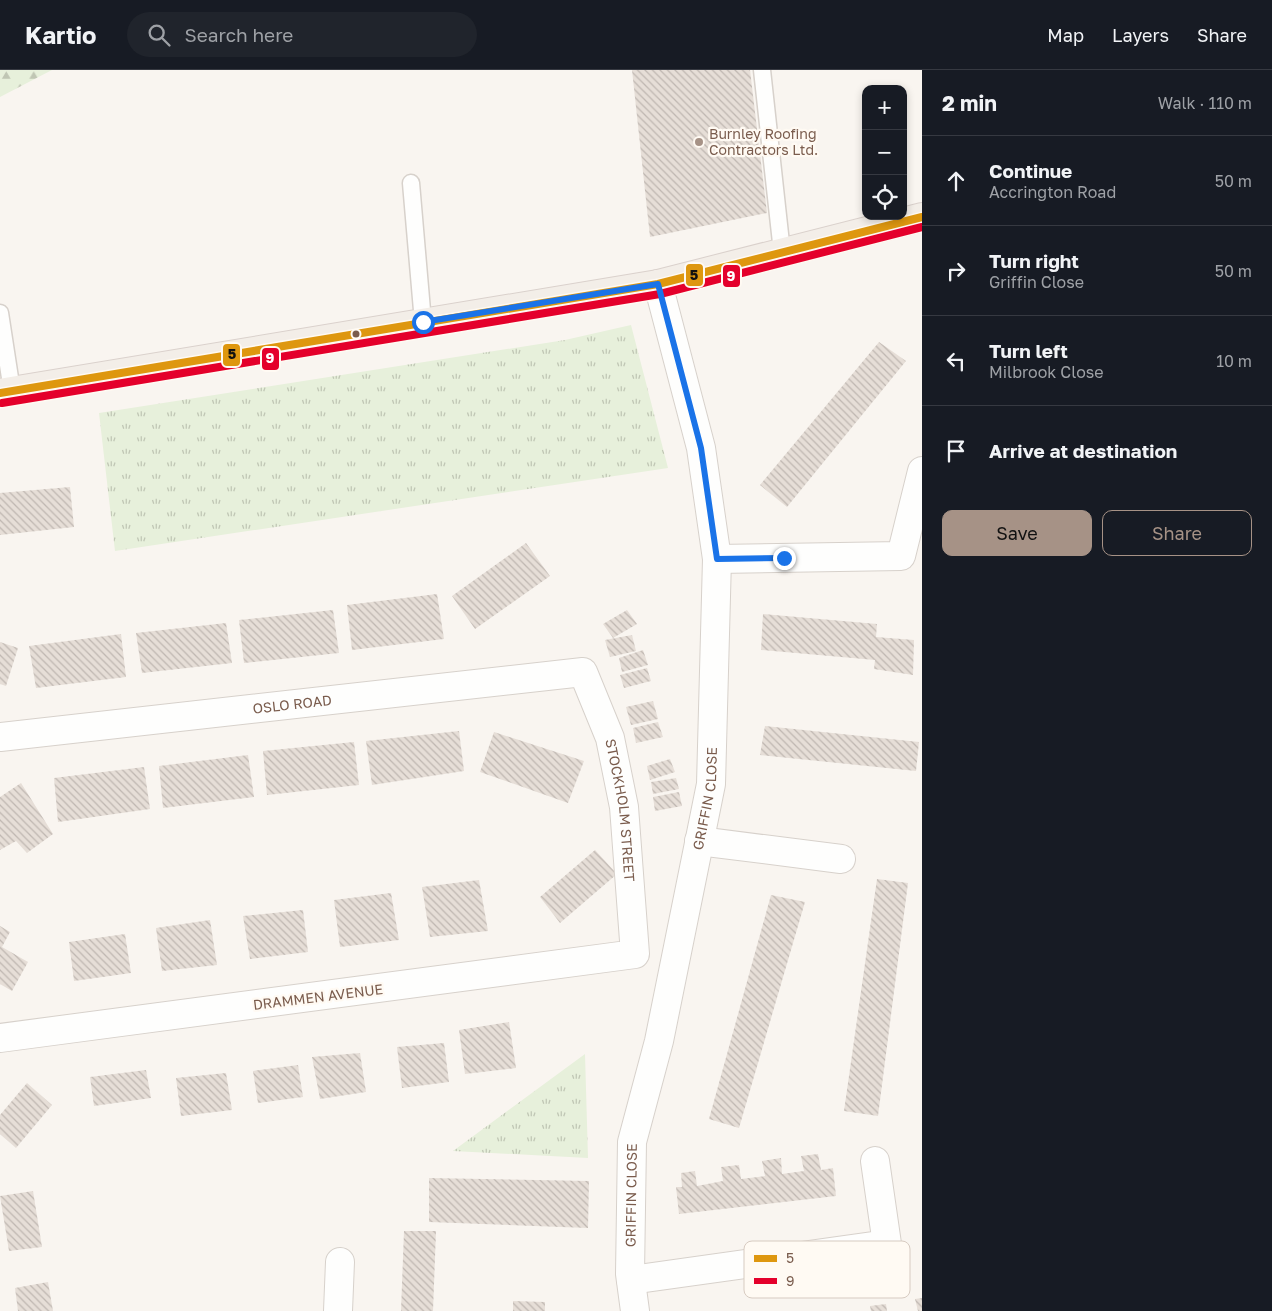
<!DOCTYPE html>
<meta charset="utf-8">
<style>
:root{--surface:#171b24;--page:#20242c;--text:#f1f3f6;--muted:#9ea1a6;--line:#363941;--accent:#a69286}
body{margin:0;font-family:"Golos Text",sans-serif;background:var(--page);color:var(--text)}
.controls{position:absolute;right:15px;top:15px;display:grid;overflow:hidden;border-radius:10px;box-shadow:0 2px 8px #0003}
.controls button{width:45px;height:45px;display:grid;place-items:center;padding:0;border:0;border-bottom:1px solid var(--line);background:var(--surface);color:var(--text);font:25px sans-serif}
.stop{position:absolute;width:15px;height:15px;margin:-11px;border:4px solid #1a73e8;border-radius:50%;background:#fff}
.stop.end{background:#1a73e8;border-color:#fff;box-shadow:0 1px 5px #0008}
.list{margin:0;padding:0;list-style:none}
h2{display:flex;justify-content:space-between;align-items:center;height:65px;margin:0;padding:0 20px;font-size:21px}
h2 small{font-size:16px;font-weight:400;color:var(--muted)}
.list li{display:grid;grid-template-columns:32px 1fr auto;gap:15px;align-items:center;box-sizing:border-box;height:90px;padding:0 20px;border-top:1px solid var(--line)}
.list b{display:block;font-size:19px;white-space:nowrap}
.list p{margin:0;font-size:16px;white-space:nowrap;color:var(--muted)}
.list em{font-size:16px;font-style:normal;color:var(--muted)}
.actions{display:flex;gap:10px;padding:15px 20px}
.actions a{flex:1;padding:11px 0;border:1px solid var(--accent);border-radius:10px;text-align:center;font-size:18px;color:var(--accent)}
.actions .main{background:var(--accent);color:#111}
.icon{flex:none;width:28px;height:28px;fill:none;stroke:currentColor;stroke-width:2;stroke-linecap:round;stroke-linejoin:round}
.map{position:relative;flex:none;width:922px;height:1241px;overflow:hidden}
header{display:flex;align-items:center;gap:30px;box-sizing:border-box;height:70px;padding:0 25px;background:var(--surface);border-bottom:1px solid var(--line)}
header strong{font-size:24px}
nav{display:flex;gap:28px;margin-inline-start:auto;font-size:18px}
.search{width:350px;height:45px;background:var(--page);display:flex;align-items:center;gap:12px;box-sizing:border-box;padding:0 18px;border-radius:28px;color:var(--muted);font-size:19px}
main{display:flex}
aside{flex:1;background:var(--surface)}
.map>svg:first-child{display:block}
.forest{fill:url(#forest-firs)}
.park{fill:url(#park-tufts)}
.building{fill:url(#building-back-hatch)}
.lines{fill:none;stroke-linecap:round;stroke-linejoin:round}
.service-casing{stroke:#d7d1cb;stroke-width:19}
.minor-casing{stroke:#d7d1cb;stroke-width:30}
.primary-casing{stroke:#dad1cc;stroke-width:30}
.service{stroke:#fefefd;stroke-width:16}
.minor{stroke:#fefefd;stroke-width:28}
.primary{stroke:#f3eee8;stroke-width:28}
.bus-1-casing{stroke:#fffaf3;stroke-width:11}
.bus-2-casing{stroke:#fffaf3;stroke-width:11}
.bus-1{stroke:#de970f;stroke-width:8}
.bus-2{stroke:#e4002b;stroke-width:8}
.route{stroke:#1a73e8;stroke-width:6}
.poi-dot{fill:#a69286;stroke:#fffaf3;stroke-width:2}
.bus-dot{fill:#7a5c4d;stroke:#fffaf3;stroke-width:2}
.labels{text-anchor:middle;stroke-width:4.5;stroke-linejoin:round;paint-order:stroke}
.poi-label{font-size:14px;fill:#7a5c4d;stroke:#fffaf3;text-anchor:start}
.street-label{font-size:14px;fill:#7a5c4d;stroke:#fffaf3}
.key{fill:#fffaf3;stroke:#d7cbc1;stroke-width:1}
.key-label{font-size:14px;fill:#7a5c4d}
.line-badge{stroke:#fffaf3;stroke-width:2}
.badge-label{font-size:14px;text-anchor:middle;font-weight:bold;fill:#fff}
.pale-badge-label{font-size:14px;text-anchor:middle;font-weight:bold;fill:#111}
</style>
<header>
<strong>Kartio</strong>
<div class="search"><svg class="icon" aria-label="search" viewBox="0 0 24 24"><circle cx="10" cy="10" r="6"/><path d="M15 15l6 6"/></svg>Search here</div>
<nav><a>Map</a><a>Layers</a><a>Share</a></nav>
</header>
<main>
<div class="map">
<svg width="922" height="1241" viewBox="0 0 922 1241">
<defs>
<pattern id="forest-firs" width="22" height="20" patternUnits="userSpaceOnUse" patternTransform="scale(1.25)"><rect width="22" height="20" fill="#e7f0db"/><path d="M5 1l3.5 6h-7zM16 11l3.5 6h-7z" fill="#c0c6b4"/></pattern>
<pattern id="park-tufts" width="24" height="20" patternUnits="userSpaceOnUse" patternTransform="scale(1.25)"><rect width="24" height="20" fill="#e7f0db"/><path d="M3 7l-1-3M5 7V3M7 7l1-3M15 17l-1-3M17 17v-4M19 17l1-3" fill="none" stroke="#c0c6b4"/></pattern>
<pattern id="building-back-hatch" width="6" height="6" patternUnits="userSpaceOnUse" patternTransform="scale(1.25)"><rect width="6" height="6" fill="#e6ded7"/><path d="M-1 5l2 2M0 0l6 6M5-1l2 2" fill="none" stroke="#bfb7b1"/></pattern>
</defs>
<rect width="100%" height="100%" fill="#f9f5f0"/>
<!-- forest -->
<path class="forest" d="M0,0h52l-52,27z"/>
<!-- park -->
<path class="park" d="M631,255l37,143 -553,83 -16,-138 466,-73z
M585,984l3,104 -135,-7z"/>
<!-- building -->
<path class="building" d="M632,0h118l17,143 -117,24z
M879,272l27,19 -119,146 -27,-22z
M70,417l4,40 -74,8v-42z
M526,473l24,33 -75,53 -23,-33z
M437,524l7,45 -92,11 -5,-45z
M333,540l6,43 -95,10 -5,-43z
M627,540l10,14 -24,14 -10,-14z
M763,544l114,10 -1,13 38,3 -1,35 -39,-6 1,-9 -114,-10z
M226,553l6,40 -90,10 -6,-40z
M121,564l5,43 -90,11 -7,-42z
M632,565l4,16 -26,6 -5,-17z
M0,572l18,6 -12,38 -6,-2z
M643,580l5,15 -26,7 -3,-14z
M647,598l4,13 -27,7 -4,-13z
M653,631l5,18 -27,6 -5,-18z
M658,652l5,15 -27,6 -3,-15z
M765,656l154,16 -3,29 -156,-16z
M459,661l5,40 -92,14 -6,-44z
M494,662l90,29 -16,42 -88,-31z
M354,672l5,43 -92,10 -4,-44z
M248,685l6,42 -91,11 -4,-42z
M670,689l5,13 -25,8 -3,-14z
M144,697l6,42 -92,13 -4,-44z
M676,708l3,11 -26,5 -2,-12z
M21,713l32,51 -26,19 -11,-12 -16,9v-53z
M679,722l3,14 -27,5 -2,-14z
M595,780l22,24 -57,49 -20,-26z
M877,809l31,4 -30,233 -34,-5z
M479,810l9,51 -58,6 -8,-50z
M391,823l8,47 -59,7 -6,-47z
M771,825l34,7 -66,226 -30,-9z
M303,840l5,42 -58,7 -7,-43z
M210,850l7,45 -55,6 -6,-43z
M0,856l10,6 -8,15 26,15 -16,29 -12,-7z
M125,864l6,39 -57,8 -5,-39z
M509,952l7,46 -51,6 -6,-44z
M444,973l5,39 -47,6 -5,-41z
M360,983l6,39 -46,7 -8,-42z
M298,995l5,32 -45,6 -5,-32z
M146,1000l5,28 -57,8 -4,-29z
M226,1003l6,37 -51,6 -5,-38z
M27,1013l25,22 -36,43 -16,-14v-19z
M818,1084l3,16 12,-2 3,28 -157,18 -3,-27h6l-1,-14 14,-2 2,15 26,-5 -2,-14 18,-2 2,14 24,-3 -3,-15 19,-3 1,16 22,-3 -3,-15z
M429,1108l160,3 -1,47 -159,-6z
M33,1121l9,56 -33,4 -9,-55z
M404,1161h32l-3,80h-32z
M48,1212l5,29h-35l-3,-23z
M922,1228v13h-4l-3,-12z
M513,1231l32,1v9h-32z
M886,1234l1,7h-16l-1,-5z"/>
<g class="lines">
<defs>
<path id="service" d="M762,0l20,182
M411,113l12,139
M0,243l12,78"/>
<g id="minor">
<path d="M717,489l184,-3 21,-85"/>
<path id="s1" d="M0,667l583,-65 27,66 14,69 11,147 -635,84"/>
<path d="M699,771l142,18"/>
<path d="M631,1210l256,-36 -12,-83"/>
<path d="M338,1241l2,-49"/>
<path id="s2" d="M635,1241l-5,-37 2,-132 27,-101 52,-257 6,-225 -16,-111 -43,-164"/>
</g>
<path id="primary" d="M0,323l658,-109 264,-67"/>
</defs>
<!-- service casing -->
<use href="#service" class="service-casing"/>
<!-- minor casing -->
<use href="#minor" class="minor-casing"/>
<!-- primary casing -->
<use href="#primary" class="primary-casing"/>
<!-- service -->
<use href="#service" class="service"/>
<!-- minor -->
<use href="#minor" class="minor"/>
<!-- primary -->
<use href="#primary" class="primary"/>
<defs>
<path id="bus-1" d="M0,323l658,-109 264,-67"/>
<path id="bus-2" d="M2,333l658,-109 262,-67"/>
</defs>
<!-- bus-1 casing -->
<use href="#bus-1" class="bus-1-casing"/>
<!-- bus-2 casing -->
<use href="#bus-2" class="bus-2-casing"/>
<!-- bus-1 -->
<use href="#bus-1" class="bus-1"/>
<!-- bus-2 -->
<use href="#bus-2" class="bus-2"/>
</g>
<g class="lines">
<!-- route -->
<path class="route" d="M423,252l235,-38 43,164 16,111 67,-1"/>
</g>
<!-- markers -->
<circle class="poi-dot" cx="699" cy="72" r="5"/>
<circle class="bus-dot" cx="356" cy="264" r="4.5"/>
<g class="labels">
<!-- poi labels -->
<g class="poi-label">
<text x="709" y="69">Burnley Roofing<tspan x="709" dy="16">Contractors Ltd.</tspan></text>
</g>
<!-- street labels -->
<g class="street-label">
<text dy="5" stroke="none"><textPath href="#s1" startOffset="294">OSLO ROAD</textPath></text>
<text dy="5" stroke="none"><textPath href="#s2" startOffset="521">GRIFFIN CLOSE</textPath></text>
<text dy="5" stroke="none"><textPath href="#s1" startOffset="731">STOCKHOLM STREET</textPath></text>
<text transform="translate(318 927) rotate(-7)" y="5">DRAMMEN AVENUE</text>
<text dy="5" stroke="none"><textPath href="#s2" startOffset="116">GRIFFIN CLOSE</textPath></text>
</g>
</g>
<!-- legend -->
<rect x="744" y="1171" width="166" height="57" rx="8" class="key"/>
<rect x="754" y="1185" width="23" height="7" fill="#de970f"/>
<rect x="754" y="1208" width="23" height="6" fill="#e4002b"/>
<g class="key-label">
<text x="786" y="1193">5</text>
<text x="786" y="1216">9</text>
</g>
<g class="line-badge">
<rect x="685" y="193" width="19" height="24" rx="5" fill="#de970f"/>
<rect x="722" y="194" width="19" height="24" rx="5" fill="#e4002b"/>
<rect x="222" y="273" width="19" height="24" rx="5" fill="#de970f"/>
<rect x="261" y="277" width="19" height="24" rx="5" fill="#e4002b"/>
</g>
<g class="badge-label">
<text x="731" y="211">9</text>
<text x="270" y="293">9</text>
</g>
<g class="pale-badge-label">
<text x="694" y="210">5</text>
<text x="232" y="289">5</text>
</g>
</svg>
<div class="controls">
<button>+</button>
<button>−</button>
<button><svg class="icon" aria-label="locate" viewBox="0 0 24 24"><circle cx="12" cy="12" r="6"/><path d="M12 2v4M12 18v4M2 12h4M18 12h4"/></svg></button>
</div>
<div class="stop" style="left:423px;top:252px"></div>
<div class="stop end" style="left:784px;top:488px"></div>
</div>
<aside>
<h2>2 min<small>Walk · 110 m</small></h2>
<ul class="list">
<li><svg class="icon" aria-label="ahead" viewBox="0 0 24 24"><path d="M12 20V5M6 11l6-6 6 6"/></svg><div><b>Continue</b><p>Accrington Road</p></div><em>50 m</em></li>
<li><svg class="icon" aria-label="right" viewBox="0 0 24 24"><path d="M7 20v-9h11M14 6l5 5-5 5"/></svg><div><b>Turn right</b><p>Griffin Close</p></div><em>50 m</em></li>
<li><svg class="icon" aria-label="left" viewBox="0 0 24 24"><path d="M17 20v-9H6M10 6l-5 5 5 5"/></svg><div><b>Turn left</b><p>Milbrook Close</p></div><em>10 m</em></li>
<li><svg class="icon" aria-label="arrive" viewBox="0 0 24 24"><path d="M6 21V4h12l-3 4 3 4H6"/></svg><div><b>Arrive at destination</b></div></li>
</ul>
<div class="actions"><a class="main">Save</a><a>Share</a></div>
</aside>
</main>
